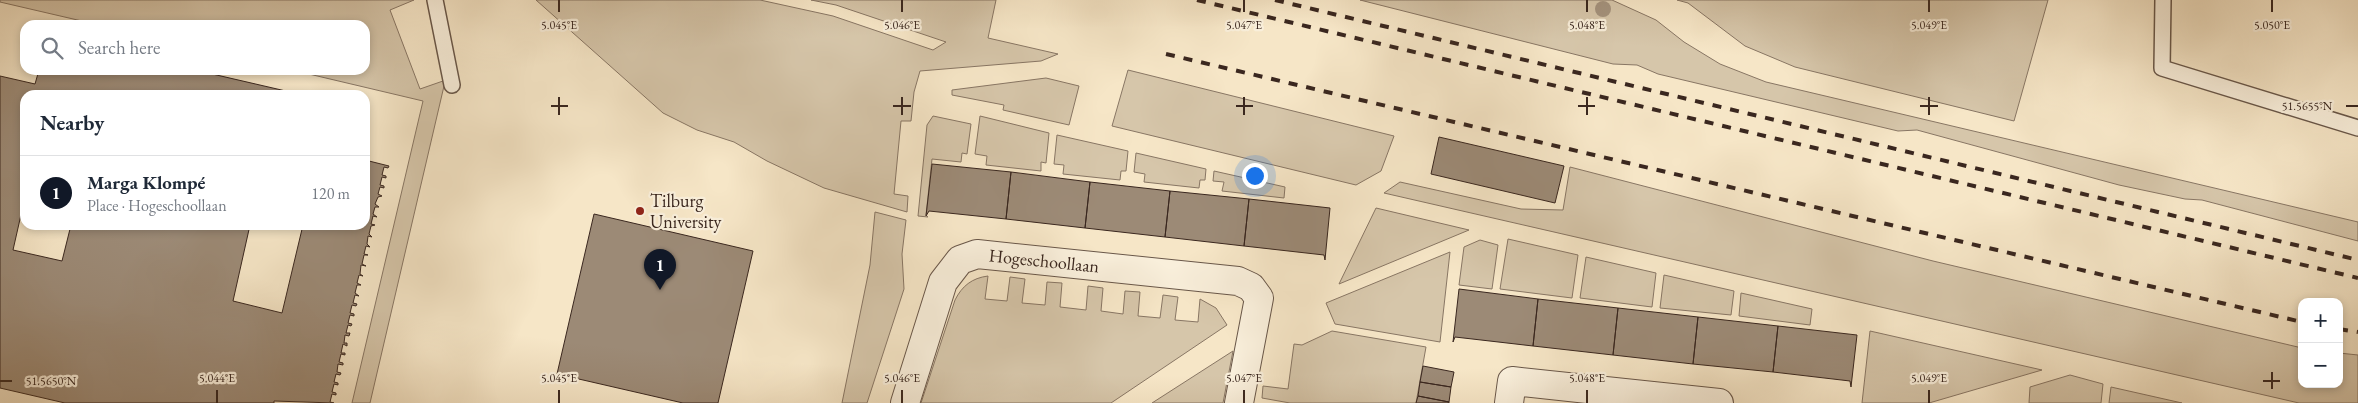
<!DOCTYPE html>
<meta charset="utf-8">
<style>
:root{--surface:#fff;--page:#f6f6f7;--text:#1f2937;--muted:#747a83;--line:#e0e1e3;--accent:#111827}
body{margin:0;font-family:"EB Garamond",serif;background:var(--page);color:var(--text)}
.controls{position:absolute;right:15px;bottom:15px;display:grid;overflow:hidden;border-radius:10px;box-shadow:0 2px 8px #0003}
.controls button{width:45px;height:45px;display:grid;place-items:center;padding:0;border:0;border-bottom:1px solid var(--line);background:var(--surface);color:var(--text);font:25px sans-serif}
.you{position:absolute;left:1254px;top:175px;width:18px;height:18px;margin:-12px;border:4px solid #fff;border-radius:50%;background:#1a73e8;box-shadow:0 0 0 8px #1a73e833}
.badge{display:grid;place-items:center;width:32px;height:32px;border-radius:50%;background:var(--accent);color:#fff;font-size:16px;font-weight:700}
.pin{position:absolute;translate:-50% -41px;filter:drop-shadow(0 1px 2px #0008)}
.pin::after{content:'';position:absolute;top:26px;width:18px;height:15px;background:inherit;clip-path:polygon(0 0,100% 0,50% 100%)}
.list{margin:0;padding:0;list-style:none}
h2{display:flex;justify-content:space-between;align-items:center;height:65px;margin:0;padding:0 20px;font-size:21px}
h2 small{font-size:16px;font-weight:400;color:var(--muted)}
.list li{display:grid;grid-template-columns:32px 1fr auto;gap:15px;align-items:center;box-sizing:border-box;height:75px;padding:0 20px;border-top:1px solid var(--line)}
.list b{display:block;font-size:19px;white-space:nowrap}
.list p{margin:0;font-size:16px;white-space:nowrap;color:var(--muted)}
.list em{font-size:16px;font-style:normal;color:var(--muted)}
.icon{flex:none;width:28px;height:28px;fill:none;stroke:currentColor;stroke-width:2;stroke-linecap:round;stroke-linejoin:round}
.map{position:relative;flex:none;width:2358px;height:403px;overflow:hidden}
.search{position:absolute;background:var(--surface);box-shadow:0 2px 8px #0003;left:20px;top:20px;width:350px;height:55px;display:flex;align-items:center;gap:12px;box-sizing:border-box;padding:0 18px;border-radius:15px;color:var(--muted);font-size:19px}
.panel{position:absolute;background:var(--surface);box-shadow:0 2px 8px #0003;left:20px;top:90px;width:350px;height:140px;border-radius:15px}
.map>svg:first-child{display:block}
.green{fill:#d6c6aa;stroke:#887664}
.building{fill:#9c8a76;stroke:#3a271f}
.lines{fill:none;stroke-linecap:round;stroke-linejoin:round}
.service-casing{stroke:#695749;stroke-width:18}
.minor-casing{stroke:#695749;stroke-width:30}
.service{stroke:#f9efdb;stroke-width:15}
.minor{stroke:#f9efdb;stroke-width:28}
.rail{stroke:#3a271f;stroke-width:4;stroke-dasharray:9 9;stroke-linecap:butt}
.tree{fill:#a4937e}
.ticks{fill:none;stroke:#3a271f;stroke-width:2}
.poi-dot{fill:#8f2418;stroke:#f9efdb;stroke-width:2}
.labels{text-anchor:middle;stroke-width:4.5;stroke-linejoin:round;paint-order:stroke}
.poi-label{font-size:18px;fill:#3a271f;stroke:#f9efdb;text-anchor:start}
.street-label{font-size:18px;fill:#3a271f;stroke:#f9efdb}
.ticks-label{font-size:12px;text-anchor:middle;fill:#3a271f;stroke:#f9efdb;stroke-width:4.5;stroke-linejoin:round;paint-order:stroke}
</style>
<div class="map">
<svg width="2358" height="403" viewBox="0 0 2358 403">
<rect width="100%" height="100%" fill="#f6e6c7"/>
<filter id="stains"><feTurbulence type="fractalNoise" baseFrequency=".004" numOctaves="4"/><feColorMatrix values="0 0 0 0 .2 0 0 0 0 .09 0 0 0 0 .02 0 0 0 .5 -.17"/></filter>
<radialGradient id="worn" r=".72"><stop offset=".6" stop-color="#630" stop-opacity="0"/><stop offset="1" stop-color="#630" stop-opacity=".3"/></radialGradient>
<!-- green -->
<path class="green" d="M0,0h414l-24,10 30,79 23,-8 1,5 -74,317h-18l71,-302 -131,-31h73v-45h-266l-99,-23z
M536,0h224l73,16 100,34 13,-8 -110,-37 -25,-5h185l-8,38 70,16 -17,7 -121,10 -6,21 -3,29h-10l-7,73 14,2 -1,16 -83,-24 -57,-27 -33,-19 -37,-12 -34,-17z
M1360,0h252l44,20 28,22 36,22 46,18 592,140v19l-156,-41 -17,-1 -66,-14 -202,-55 -19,1 -240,-57 -21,-9 -24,-1z
M1677,0h371l-34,121 -219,-54 -50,-21 -57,-43z
M1128,70l266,66 -13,35 -25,14 -244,-59z
M1046,78l33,8 -10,39 -66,-15 1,-5 -52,-10v-5z
M933,116l38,8 -4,30 -5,-1 -1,9 -29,-3 -6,56 2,2 -10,-1 9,-91z
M980,116l69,17 -3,30 -5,-1v9l-55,-6 1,-9 -12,-2z
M1057,135l71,16 -2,20h-5l-1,9 -57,-6 1,-9 -10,-1z
M1136,153l70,16 -1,11h-5l-1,8 -55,-6 1,-8 -11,-2z
M1570,167l363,94 369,87v36h37v-31l19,2v48h-59l-915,-210 16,-11 121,27 42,1z
M1214,171l71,16 -1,11 -62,-7 2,-9 -11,-1z
M1376,208l93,22 -130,54z
M875,212l31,8 -4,34 2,35 -37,114h-25l28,-138z
M1508,239l70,16 -6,43 -72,-9z
M1480,240l18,5 -6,44 -33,-4 5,-38z
M1450,252l-10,90 -105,-18 -9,-21z
M1586,257l70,16 -4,34 -72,-9z
M1664,275l70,16 -3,24 -71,-7z
M988,276l-3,23 22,2 3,-24 15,2 -3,24 23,2 2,-23 15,1 -2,24 26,3 2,-24 15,2 -2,23 22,3 2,-23 15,1 -2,24 22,2 3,-23 15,2 -3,23 23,2 2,-23 16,9 11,17 -116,78h-190l34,-103c7,-14 17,-22 33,-24z
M1741,293l71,16 -2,16 -71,-9z
M1332,331l94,16 -10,56h-126l-28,-5 1,-12 25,3 6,-45 8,1z
M1870,331l172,39 -113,33h-67z
M1233,351l-10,52h-71z
M2070,375l33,9 -2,19h-72l1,-16z
M2111,387l71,16h-73z"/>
<!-- building -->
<path class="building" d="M39,70h156l108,25h-278v102l-12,53 49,11 9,-36h179l-17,76 49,12 21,-88h62v-65l24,6 -1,2 -4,-1 -2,8 4,1v2l-4,-1 -2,8 4,1v2l-4,-1 -2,7 4,2 -4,1 -3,7 4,3h-4l-2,7 4,3 -4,-1 -2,8 4,1 -4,1 -2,8 3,3 -4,-1 -1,8 3,3 -4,-1 -2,8 4,1h-4l-2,9 4,2 -5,-1 -1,9 3,2 -4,-1 -2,8 4,2h-4l-2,8 4,3 -4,-1 -2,8 4,1 -1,2 -4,-1 -2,8 4,1v2l-4,-1 -2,8 4,1 -1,2 -3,-1 -2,8h4l-1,3 -4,-1 -1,8h3v3l-4,-2 -2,9h4v2l-4,-1 -2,8 4,1v2l-5,-1 -1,8 4,1 -1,2 -4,-1 -2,8 4,1v2l-4,-1 -2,8 4,1v2l-4,-1 -2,8 4,1 -60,-2v2h-209l-65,-15v-312l35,8z
M1439,137l125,29 -9,37 -124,-29z
M932,164l79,8 -5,47 -77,-8 -3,5z
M1011,172l79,10 -5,46 -79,-9z
M1090,182l80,9 -5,46 -80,-9z
M1170,191l79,8 -5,47 -79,-9z
M1249,199l81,9 -5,52 -1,-5 -80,-9z
M594,214l159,37 -35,152h-35l-126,-29z
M1459,289l79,10 -5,47 -78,-9 -2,5z
M1538,299l80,9 -5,47 -80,-9z
M1618,308l80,9 -5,47 -80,-9z
M1698,317l80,9 -5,46 -80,-8z
M1778,326l79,9 -6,52 -1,-6 -77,-9z
M1423,366l31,6 -3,15 -31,-5z
M1420,382l31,5 -2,15 -31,-6z
M1418,396l31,6v1h-33z"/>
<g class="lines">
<defs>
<path id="service" d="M435,0l17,85
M2163,0l-1,68 196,60"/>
<g id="minor">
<path id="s1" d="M905,403l38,-121 17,-22 17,-6 261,27 13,6 8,11 -20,105"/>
<path d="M1509,403l3,-22 207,22"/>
</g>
</defs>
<!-- service casing -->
<use href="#service" class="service-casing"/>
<!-- minor casing -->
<use href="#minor" class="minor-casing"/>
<!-- service -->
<use href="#service" class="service"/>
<!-- minor -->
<use href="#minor" class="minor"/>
<!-- rail -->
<path class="rail" d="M1197,0l1161,278
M1275,0l1083,260
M1166,54l1136,268
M2339,329l19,3"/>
</g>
<!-- trees -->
<circle class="tree" cx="1603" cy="9" r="8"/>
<!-- ticks -->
<path class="ticks" d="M559,0v12M902,0v12M1244,0v12M1587,0v12M1929,0v12M2272,0v12M559,97v18M902,97v18M1244,97v18M1587,97v18M1929,97v18M551,106h17M893,106h18M1236,106h17M1578,106h17M1920,106h18M2346,106h12M2272,372v17M0,381h12M2263,381h17M217,390v13M559,390v13M902,390v13M1244,390v13M1587,390v13M1929,390v13"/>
<!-- markers -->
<circle class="poi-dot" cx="640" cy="211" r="5"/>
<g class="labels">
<!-- poi labels -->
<g class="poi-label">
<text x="650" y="207">Tilburg<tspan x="650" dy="21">University</tspan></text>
</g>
<!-- street labels -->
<g class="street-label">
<text dy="6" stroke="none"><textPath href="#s1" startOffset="240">Hogeschoollaan</textPath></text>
</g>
</g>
<g class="ticks-label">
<text x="559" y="29">5.045°E</text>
<text x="902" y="29">5.046°E</text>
<text x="1244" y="29">5.047°E</text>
<text x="1587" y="29">5.048°E</text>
<text x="1929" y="29">5.049°E</text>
<text x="2272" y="29">5.050°E</text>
<text x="2307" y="110">51.5655°N</text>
<text x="217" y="382">5.044°E</text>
<text x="559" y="382">5.045°E</text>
<text x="902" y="382">5.046°E</text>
<text x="1244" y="382">5.047°E</text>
<text x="1587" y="382">5.048°E</text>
<text x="1929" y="382">5.049°E</text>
<text x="51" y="385">51.5650°N</text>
</g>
<rect width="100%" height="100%" filter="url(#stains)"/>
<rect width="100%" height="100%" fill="url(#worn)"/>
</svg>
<div class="controls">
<button>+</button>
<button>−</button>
</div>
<div class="you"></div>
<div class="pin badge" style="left:660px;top:290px">1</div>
<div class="search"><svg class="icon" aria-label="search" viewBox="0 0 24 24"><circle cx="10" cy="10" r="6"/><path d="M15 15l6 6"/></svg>Search here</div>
<section class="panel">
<h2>Nearby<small></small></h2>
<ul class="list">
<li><span class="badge">1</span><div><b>Marga Klompé</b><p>Place · Hogeschoollaan</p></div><em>120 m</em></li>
</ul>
</section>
</div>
